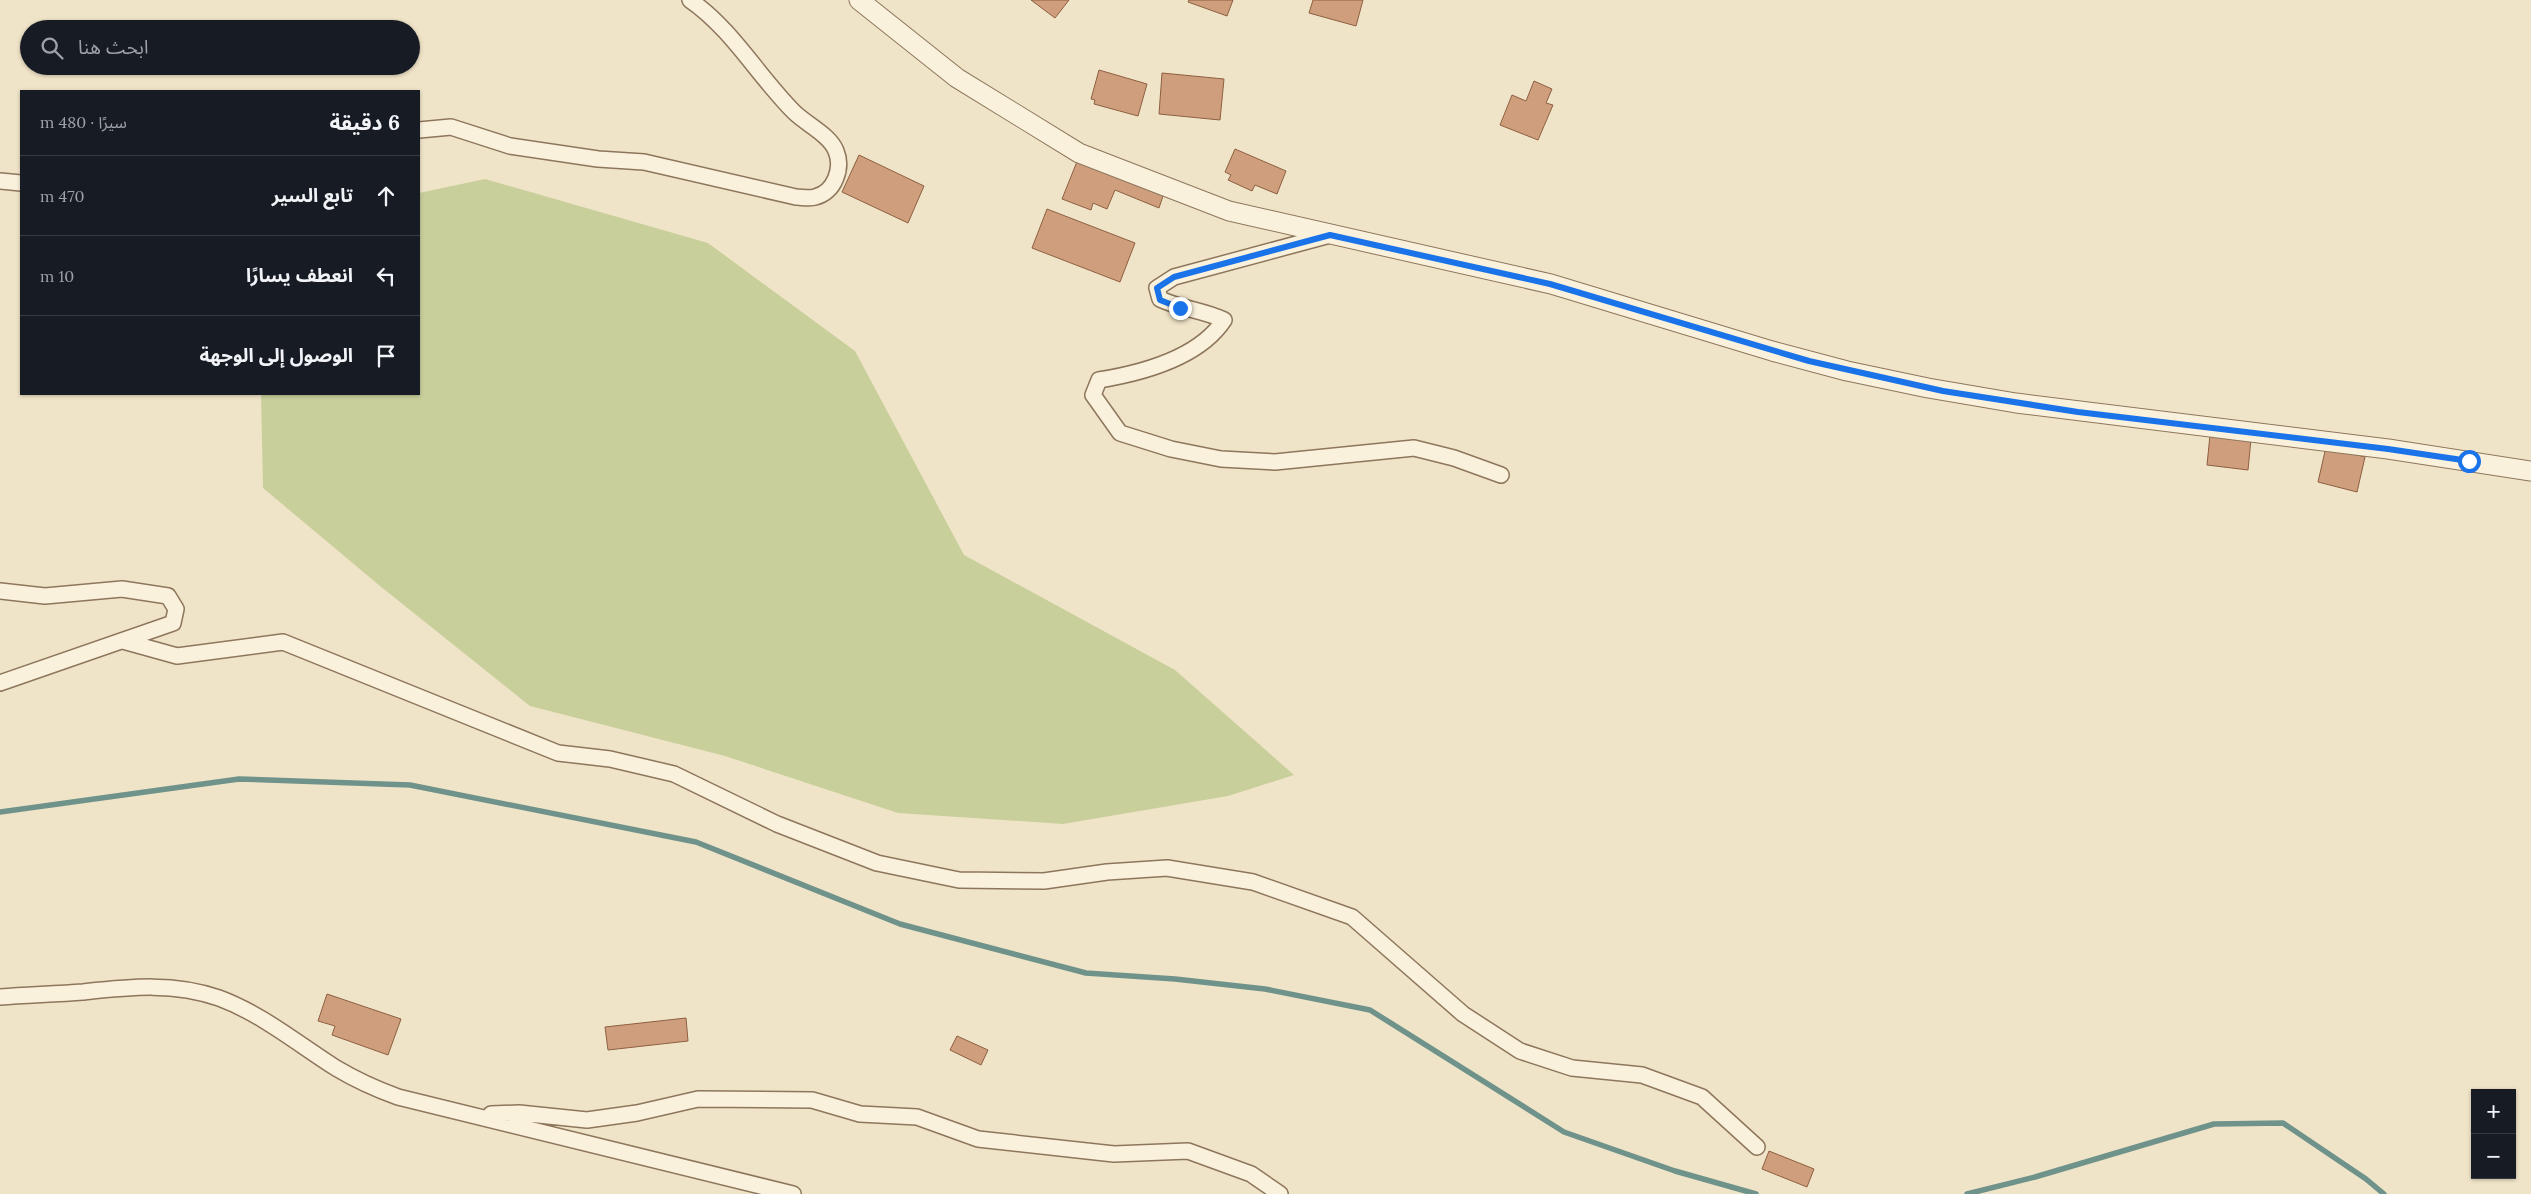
<!DOCTYPE html>
<html lang="ar">
<meta charset="utf-8">
<style>
:root{--surface:#171b24;--page:#242831;--text:#f1f3f6;--muted:#9ea1a6;--line:#363941}
body{margin:0;font-family:Lora,"Noto Sans Arabic",serif;background:var(--page);color:var(--text);direction:rtl}
.controls{position:absolute;right:15px;bottom:15px;display:grid;overflow:hidden;border-radius:0px;box-shadow:0 1px 4px #0004}
.controls button{width:45px;height:45px;display:grid;place-items:center;padding:0;border:0;border-bottom:1px solid var(--line);background:var(--surface);color:var(--text);font:25px sans-serif}
.stop{position:absolute;width:15px;height:15px;margin:-11px;border:4px solid #1a73e8;border-radius:50%;background:#fff}
.stop.end{background:#1a73e8;border-color:#fff;box-shadow:0 1px 5px #0008}
.list{margin:0;padding:0;list-style:none}
h2{display:flex;justify-content:space-between;align-items:center;height:65px;margin:0;padding:0 20px;font-size:21px}
h2 small{font-size:16px;font-weight:400;color:var(--muted)}
.list li{display:grid;grid-template-columns:32px 1fr auto;gap:15px;align-items:center;box-sizing:border-box;height:80px;padding:0 20px;border-top:1px solid var(--line)}
.list b{display:block;font-size:19px;white-space:nowrap}
.list em{font-size:16px;font-style:normal;color:var(--muted)}
.icon{flex:none;width:28px;height:28px;fill:none;stroke:currentColor;stroke-width:2;stroke-linecap:round;stroke-linejoin:round}
.map{position:relative;flex:none;width:2531px;height:1194px;overflow:hidden;direction:ltr}
.search{position:absolute;background:var(--surface);box-shadow:0 1px 4px #0004;left:20px;top:20px;width:400px;height:55px;display:flex;align-items:center;gap:12px;box-sizing:border-box;padding:0 18px;border-radius:28px;color:var(--muted);font-size:19px}
.panel{position:absolute;background:var(--surface);box-shadow:0 1px 4px #0004;left:20px;top:90px;width:400px;height:305px;border-radius:0px;direction:rtl}
.map>svg:first-child{display:block}
.green{fill:#c9cf9b}
.lines{fill:none;stroke-linecap:round;stroke-linejoin:round}
.stream{stroke:#6f938a;stroke-width:5.5}
.building{fill:#cf9f7d;stroke:#8d5f41}
.minor-casing{stroke:#8d765c;stroke-width:18}
.tertiary-casing{stroke:#8d765c;stroke-width:21}
.minor{stroke:#faf1dc;stroke-width:15}
.tertiary{stroke:#faf1dc;stroke-width:19}
.route{stroke:#1a73e8;stroke-width:6}
</style>
<div class="map">
<svg width="2531" height="1194" viewBox="0 0 2531 1194">
<rect width="100%" height="100%" fill="#f0e4c8"/>
<!-- green -->
<path class="green" d="M485,179l223,64 147,108 109,204 211,115 119,105 -66,21 -165,28 -165,-11 -173,-57 -195,-50 -150,-120 -117,-98 -2,-94h158v-201z"/>
<g class="lines">
<!-- stream -->
<path class="stream" d="M0,812l239,-33 171,6 286,57 204,82 186,49 89,6 90,10 105,21 194,122 111,39 81,23
M1967,1194l68,-17 179,-53 69,-1 83,56 18,15"/>
</g>
<!-- building -->
<path class="building" d="M1031,0h38l-14,18z
M1189,0h44l-6,16 -39,-14z
M1313,0h50l-7,26 -47,-13z
M1099,70l48,14 -9,32 -44,-12 1,-4 -4,-1z
M1162,73l62,6 -4,41 -61,-6z
M1534,81l18,8 -6,14 7,2 -15,35 -38,-15 12,-30 14,6z
M1235,149l51,22 -9,23 -22,-9 -3,6 -24,-11 3,-5 -6,-3z
M859,155l65,31 -16,37 -66,-31z
M1078,159l86,34 -5,15 -44,-18 -8,19 -14,-6 -2,7 -29,-11z
M1047,209l88,34 -15,39 -88,-34z
M2210,435l41,4 -3,31 -41,-5z
M2326,447l39,10 -8,35 -39,-10z
M327,994l74,25 -13,36 -56,-20 3,-9 -17,-5z
M686,1018l2,23 -80,9 -3,-23z
M957,1036l31,14 -7,15 -31,-15z
M1769,1151l45,18 -7,18 -45,-18z"/>
<g class="lines">
<defs>
<path id="minor" d="M419,130l32,-3 59,19 88,13 46,3 152,35c6,0 14,2 19,0 20,-5 28,-29 21,-46 -6,-16 -30,-27 -42,-39 -36,-36 -62,-83 -104,-112
M0,181l21,2
M1330,235l-156,42 -17,11 3,11c21,10 43,11 64,21 -25,38 -82,53 -125,60l-6,15 27,38 51,16 50,10 54,3 139,-14 40,10 47,17
M0,591l45,5 77,-7 46,7 8,13 -3,14 -173,60
M123,641l54,15 106,-14 275,111 52,6 64,15 103,50 100,39 82,17 85,1 63,-9 60,-4 86,14 99,35 111,97 57,37 52,17 70,7 60,22 55,50
M0,997c28,-2 56,-3 83,-5 47,-5 91,-10 136,6 43,16 79,46 117,70 20,12 40,21 62,29l395,97
M491,1114l28,-1 68,7 50,-7 61,-14 114,1 48,14 57,3 61,22 136,15 74,-3 63,23 29,20"/>
<path id="tertiary" d="M859,0l98,78 122,75 150,58 322,73 221,67 75,20 81,17 88,15 372,46 143,22"/>
</defs>
<!-- minor casing -->
<use href="#minor" class="minor-casing"/>
<!-- tertiary casing -->
<use href="#tertiary" class="tertiary-casing"/>
<!-- minor -->
<use href="#minor" class="minor"/>
<!-- tertiary -->
<use href="#tertiary" class="tertiary"/>
</g>
<g class="lines">
<!-- route -->
<path class="route" d="M1180,308l-20,-8 -3,-12 17,-11 156,-42 220,49 259,77 134,30 135,21 310,37 81,12"/>
</g>
</svg>
<div class="controls">
<button>+</button>
<button>−</button>
</div>
<div class="stop" style="left:2469px;top:461px"></div>
<div class="stop end" style="left:1180px;top:308px"></div>
<div class="search"><svg class="icon" aria-label="search" viewBox="0 0 24 24"><circle cx="10" cy="10" r="6"/><path d="M15 15l6 6"/></svg>ابحث هنا</div>
<section class="panel">
<h2>6 دقيقة<small>سيرًا · 480 m</small></h2>
<ul class="list">
<li><svg class="icon" aria-label="ahead" viewBox="0 0 24 24"><path d="M12 20V5M6 11l6-6 6 6"/></svg><div><b>تابع السير</b></div><em>470 m</em></li>
<li><svg class="icon" aria-label="left" viewBox="0 0 24 24"><path d="M17 20v-9H6M10 6l-5 5 5 5"/></svg><div><b>انعطف يسارًا</b></div><em>10 m</em></li>
<li><svg class="icon" aria-label="arrive" viewBox="0 0 24 24"><path d="M6 21V4h12l-3 4 3 4H6"/></svg><div><b>الوصول إلى الوجهة</b></div></li>
</ul>
</section>
</div>
